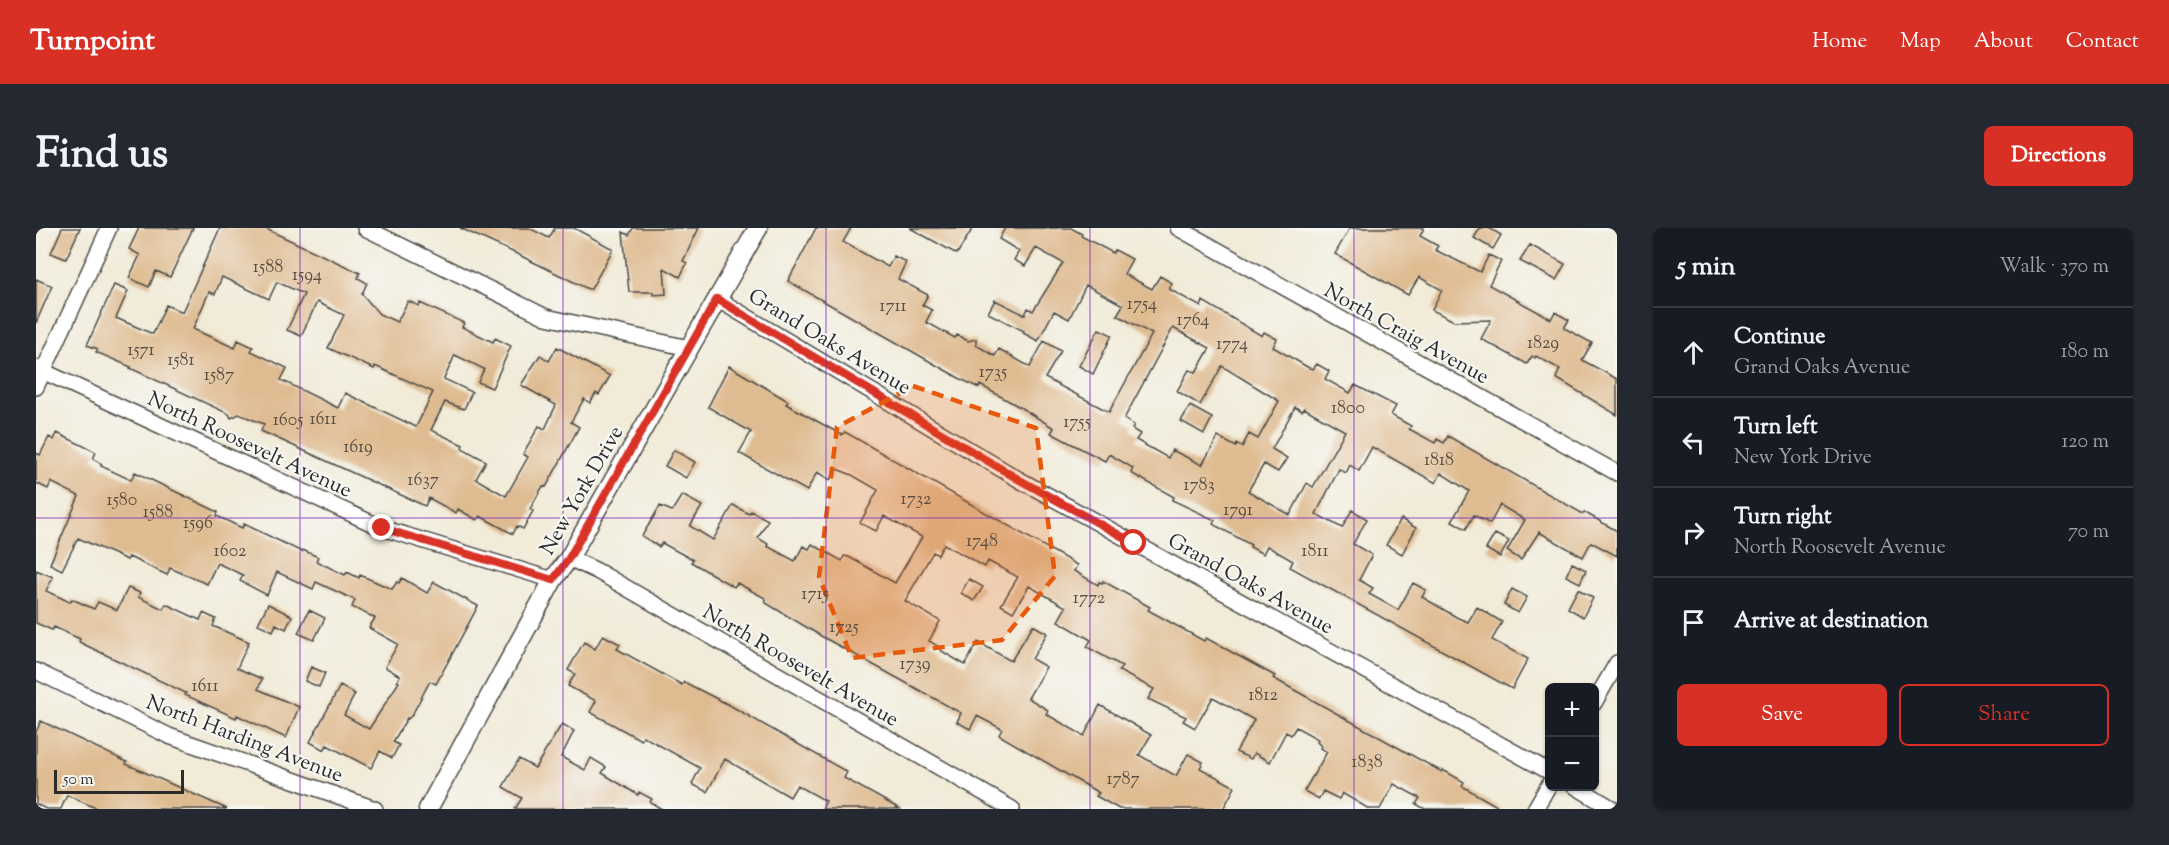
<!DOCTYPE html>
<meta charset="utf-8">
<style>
:root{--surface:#171b24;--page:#242831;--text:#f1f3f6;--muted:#9ea1a6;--line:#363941;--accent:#d93025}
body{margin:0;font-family:"Sorts Mill Goudy",serif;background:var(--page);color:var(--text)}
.controls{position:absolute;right:18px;bottom:18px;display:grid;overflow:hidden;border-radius:9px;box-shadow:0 2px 4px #0004}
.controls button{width:54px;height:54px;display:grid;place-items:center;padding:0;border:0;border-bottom:2px solid var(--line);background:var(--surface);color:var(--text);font:30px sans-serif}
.scale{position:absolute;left:18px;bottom:15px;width:130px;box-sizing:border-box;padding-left:6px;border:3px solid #2b2b2b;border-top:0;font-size:16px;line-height:21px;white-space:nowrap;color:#2b2b2b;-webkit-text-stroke:4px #f6f6f2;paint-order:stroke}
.stop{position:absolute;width:18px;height:18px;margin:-14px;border:4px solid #d93025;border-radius:50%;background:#fff}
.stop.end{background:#d93025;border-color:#fff;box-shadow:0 2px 6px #0008}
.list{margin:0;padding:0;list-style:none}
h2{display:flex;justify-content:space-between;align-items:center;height:78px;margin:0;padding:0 24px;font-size:26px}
h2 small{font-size:20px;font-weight:400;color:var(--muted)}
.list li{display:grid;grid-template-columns:39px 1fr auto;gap:18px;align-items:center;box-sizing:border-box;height:90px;padding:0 24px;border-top:2px solid var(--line)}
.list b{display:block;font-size:22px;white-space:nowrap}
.list p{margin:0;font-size:20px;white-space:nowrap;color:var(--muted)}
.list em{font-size:20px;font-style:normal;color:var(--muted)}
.actions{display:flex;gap:12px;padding:18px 24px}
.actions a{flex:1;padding:14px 0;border:2px solid var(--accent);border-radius:9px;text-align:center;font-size:21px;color:var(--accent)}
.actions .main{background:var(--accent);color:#fff}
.icon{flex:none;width:33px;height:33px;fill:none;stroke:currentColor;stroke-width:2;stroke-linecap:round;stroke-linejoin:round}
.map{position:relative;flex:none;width:1581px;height:581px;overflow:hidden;border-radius:9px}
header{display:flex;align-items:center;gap:36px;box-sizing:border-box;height:84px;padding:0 30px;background:var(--accent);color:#fff}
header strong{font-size:28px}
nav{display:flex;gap:33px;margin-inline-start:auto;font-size:21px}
.intro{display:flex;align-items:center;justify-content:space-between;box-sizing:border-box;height:144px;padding:0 36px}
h1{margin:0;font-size:42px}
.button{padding:15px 27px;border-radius:9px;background:var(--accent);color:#fff;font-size:21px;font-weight:700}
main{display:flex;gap:36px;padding:0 36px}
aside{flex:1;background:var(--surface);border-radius:9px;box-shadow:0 2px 4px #0004}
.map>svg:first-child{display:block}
.building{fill:#dfbb91;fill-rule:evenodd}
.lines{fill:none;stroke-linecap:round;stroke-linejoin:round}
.minor-casing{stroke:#494845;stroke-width:18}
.tertiary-casing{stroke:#494845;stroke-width:21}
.minor{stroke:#fff;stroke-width:15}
.tertiary{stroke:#fff;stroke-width:18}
.route{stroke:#d93025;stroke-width:8}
.marked{fill:#e8590c;fill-opacity:0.2;stroke:#e8590c;stroke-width:4.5;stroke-dasharray:12 8;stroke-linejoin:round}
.grid{fill:none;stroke:#7b2cbf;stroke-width:1.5;stroke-opacity:0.55}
.labels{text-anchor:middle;stroke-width:4.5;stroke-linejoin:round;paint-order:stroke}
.number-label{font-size:18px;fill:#584f44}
.street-label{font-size:21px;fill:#2b2b2b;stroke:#f6f6f2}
</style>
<header>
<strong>Turnpoint</strong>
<nav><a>Home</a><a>Map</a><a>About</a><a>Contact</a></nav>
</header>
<div class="intro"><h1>Find us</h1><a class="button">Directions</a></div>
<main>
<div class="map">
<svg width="1581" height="581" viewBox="0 0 1581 581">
<rect width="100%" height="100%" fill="#f6f6f2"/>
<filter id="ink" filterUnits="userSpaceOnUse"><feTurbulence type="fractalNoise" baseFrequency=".0167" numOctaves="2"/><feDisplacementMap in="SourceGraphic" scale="12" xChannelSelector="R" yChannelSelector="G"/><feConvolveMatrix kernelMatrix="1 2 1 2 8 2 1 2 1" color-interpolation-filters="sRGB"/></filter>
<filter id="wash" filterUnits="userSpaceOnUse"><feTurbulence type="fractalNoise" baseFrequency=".008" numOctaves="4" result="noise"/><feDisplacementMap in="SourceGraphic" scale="24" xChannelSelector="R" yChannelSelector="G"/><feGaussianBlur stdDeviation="1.35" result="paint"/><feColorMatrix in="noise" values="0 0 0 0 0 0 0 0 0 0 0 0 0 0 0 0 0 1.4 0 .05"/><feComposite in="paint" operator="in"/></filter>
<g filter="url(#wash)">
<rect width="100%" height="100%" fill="#f1ebd8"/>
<g id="blocks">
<!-- building -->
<path class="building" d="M26,0h18l-14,31 -15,-6z
M103,0h54l-23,49 -14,-6 -7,16 -20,-9 11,-23 -11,-6z
M184,0h44l96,45 -2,5 9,5 -5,11 17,20 18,8 11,-21 11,5 1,-3 44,20 -2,4 31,15 2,-4 16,8 -19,42 -14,-6 6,-13 -29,-14 -11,24 28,13 -8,17 -19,-7 -14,28 32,15 -1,3 24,13 -10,18 30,17 22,-39 -5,-3 16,-28 6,3 11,-24 -35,-20 19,-30 9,6 8,-14 53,29 -11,19 -3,-2 -6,10 -6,-4 -13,23 8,5 -33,60 -3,-1 -13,23 3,2 -10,18 -6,-3 -4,8 -33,-18 -3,4 -19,-11 -2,4 -27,-15 -4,8 -164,-75 3,-7 -25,-10 -8,4 -2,-4 -99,-46 1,-1 -35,-15 2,-3 -11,-4 27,-60 14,6 -12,27 37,16 13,-29 16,7zM186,49l47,22 8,-17 27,12 -17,36 14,6 16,-34 27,13 -16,33 46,21 1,-3 58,26 -17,35 -71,-34 -7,15 -57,-28 6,-12 -36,-17 2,-4 -15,-7 -3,8 -42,-19 16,-37 6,2z
M424,0h69l20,10 6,-10h19l39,21 -22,40h-3l-71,-35z
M597,0h66l-16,33 4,2 -7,14 -16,-9 2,26 -13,1v-3h-24l-6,-60 6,3z
M780,0h35l-8,14 45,25 6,-11 12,6 -8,17 30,16 -6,10 10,5 -6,12 29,16 2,-3 11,6 8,-2v6l19,11 4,-7 31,18 14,-26 17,10 -16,27 64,34 43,-78 -35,-19 6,-10 -37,-20 -17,34 -15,-8 -16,30 -15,-8 1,-2 -36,-18 7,-13 30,15 3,-7 5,3 30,-48 -27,-15 -11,18 -11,-6 5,-9 -20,-12 6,-11h66l11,6 -1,2 32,17 2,-3 17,9 -8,15 28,15 8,-13 12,7 -3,6 32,18 2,-6 59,35 2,-4 13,7 -4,8 36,21 4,1 4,-5 12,7 -4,8 25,14 5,-8 41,21 -5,9 20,11 -2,3 26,14 2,-4 7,4 4,-7 135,78 1,-2 33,19v25l-26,-14 -8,15 -44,-25 -18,28 -14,-9 18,-31 -25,-15 -10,19 -16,-9 -8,14 -14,-8 17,-30 -28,-18 -5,10 -64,-36 -13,24 -9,-6 -4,8 -7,-4 -23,45 26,14 10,-18 15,9 -14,25 19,11 -13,25 14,8 -4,6 29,16 15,-27 13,7 -4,7 36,21 10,4 9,-15 25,15 -10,18 36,19 -16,30 -222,-122 3,-6 -26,-15 -4,8 -13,-7 1,-2 -38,-21 2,-4 -43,-20 2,-3 -43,-24 2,-5 -24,-14 -4,7 -35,-18 -19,-10 3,-5 -36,-22 -38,-21 -1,3 -20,-10 -171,-97zM1137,100l37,20 -14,24 -7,-2 -12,21 23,14 22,-39 57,35 -21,38 -9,-5 -7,13 -5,-3 -1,3 -18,-10 -16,28 -30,-15 -4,8 -32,-18 4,-6 -8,-5 2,-4 -10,-6zM1259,179l7,4 2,-3 41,23 -32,56 -6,-4 -17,32 -42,-24 16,-27 14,8 9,-14 -15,-9z
M874,0h63l-16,26z
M1314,0h74l-4,8 18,10 -3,4 45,22 9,-17 12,6 -12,24 62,34 4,-7 14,8 -5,8 28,15 -10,17 35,19v36l-61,-37 4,-9 -24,-13 -1,2 -3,-2 -5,8 -46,-25 10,-19 -37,1 -22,-11 10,-20 -23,-13 -11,18 -73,-41z
M1444,0h9l12,7 -8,14 -19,-11z
M1494,17l35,19 -9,16 -36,-19z
M0,51l16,7 -16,37z
M1063,101l13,6 -19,39 -14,-8z
M693,138l59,35 -2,3 56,31 3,-3 232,133 -3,6 24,14 1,-3 3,1 1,-2 47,26 -2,3 56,31 2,-3 69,38 -2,2 25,14 144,80 1,-2 21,12 -2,4 40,23h-77l-9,-5 4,-6 -26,-14 -14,25h-11l-27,-16 -3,6 -16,-8 -4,8 -15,-8 23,-39 -7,-4 1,-2 -4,-4 1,-3 -22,-12 -5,8 -5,-3 -16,30 -16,-9 -3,6 -15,-7 18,-32 -41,-23 -18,31 -12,-7 3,-4 -38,-18 6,-10 -35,-18 3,-5 -35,-19 4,-7 -33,-19 8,-14 -37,-21 -16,26 -12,-7 17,-28 -30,-16 -3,6 -41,-23 -6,11 -5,-3 -28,49 35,20 -11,20 12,7 -1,2 25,15 13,-23 33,19 22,-36 14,8 -15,26 14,8 -18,31 20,12 -2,4 38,22 16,-31 51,30 -12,20 37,21 12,-22 15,8 -3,6 35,19 -12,22h-104l-23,-13 3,-3 -100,-58 3,-6 -25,-13 -7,13 -13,-7 4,-9 -140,-77 -55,-33 -1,-5 -28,-15 -3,4 -43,-25 2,-2 -31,-17 -3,4 -17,-11 18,-30 12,5 10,-16 20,11 -12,20 23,14 20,-35 16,9 2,-3 17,9 -10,18 10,6 -1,2 28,15 8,-15 6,3 3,-5 30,17 2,-5 5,1 46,26 27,-46 -38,-21 -8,15 -16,-8 18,-33 -26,-15 -15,-6 -7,11 -13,-8 -10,19 -68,-38 12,-21 -43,-25z
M1154,178l22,12 -8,16 -23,-13z
M21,205l39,19 -3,7 9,5 -1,2 30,14 4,-8 83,40 -1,4 25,12 2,-4 58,28 1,-2 15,7 -2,4 29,14 2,-3 12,6 1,-3 32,14 5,-7 2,1 3,-5 25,15 7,-11 44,24 -42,78 -6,-3 -18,34 -4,4 -1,-1 -14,24 6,3 -7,13 -12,-7 -9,17 -44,-23 -3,5 -14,-8 30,-56 15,8 -11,21 25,14 30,-47 -2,-1 3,-5 -15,-9 13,-23 -29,-16 6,-10 -23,-11 3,-7 -39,-18 -3,7 -36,-17 -10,23 -27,-14 3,-6 -26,-12 -10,21 -37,-16 -3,7 -38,-18 -2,3 -49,-22 -16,32 -12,-6 29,-68 -28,-14 -3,7 -12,-6v-30l4,2 9,-18 5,3z
M638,222l21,12 -9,16 -21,-12z
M1365,291l15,9 -14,26 -16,-9z
M1459,306l14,7 -9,16 -14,-8z
M1536,335l14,7 -6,13 -14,-7z
M0,342l17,7 -7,14 24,11 2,-3 22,10 4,-7 19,8 11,-22 12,5 -2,4 25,12 3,-5 34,16 3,-7 13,6 -3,7 36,16 -12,26 25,11 -4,10 41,18 -13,31 -49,-23 -1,3 -51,-23 1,-2 -107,-51 1,-3 -26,-12 -2,3 -16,-7z
M933,351l14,8 -9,14 -13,-8z
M1476,361l15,8 -9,16 -14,-8z
M1542,361l15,9 -10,19 -15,-9z
M232,376l24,12 -6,13 -10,-5 -3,7 -15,-7z
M273,382l16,8 -11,22 -16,-7z
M567,407l17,9 -3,5 65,36 2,-3 47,24 116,66 -3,6 56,31h-78l4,-8 -29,-16 -7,12 -65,-38 -18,33 -15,-8 8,-16 -57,-32 -2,4 -51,-28 6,-11 -28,-15 7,-12 -7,-4 16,-28 11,7z
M275,439l14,6 -6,14 -14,-6z
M5,493l86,41 -1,2 101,45h-129l-31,-14 -6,14h-15l-10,-5v-72z
M526,496l12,7 -13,26 24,13 6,-12 15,9 -4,6 36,22 1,-3 13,7 -2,3 12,7h-147l7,-11 -19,-11 16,-28 16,9z"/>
</g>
</g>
<g filter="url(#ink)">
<use href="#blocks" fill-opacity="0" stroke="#494845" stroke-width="1.5"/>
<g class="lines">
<defs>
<path id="minor" d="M329,0l181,89 143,31
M1142,0l439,245
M681,71l301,180 532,293
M0,140l346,160 171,52
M0,159l73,-159
M533,330l28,13 415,238
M0,443l133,65 206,73
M1558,475l23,-40
M1539,558l38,23
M1499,581l15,-26"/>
<path id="tertiary" d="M392,581l125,-229 16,-22 189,-330"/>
</defs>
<!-- minor casing -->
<use href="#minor" class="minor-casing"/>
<!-- tertiary casing -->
<use href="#tertiary" class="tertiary-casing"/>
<!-- minor -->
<use href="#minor" class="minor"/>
<!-- tertiary -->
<use href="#tertiary" class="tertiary"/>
</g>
</g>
<g class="lines" filter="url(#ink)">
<!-- route -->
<path class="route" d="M346,300l171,52 16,-22 148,-259 301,180 116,64"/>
</g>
<!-- marked area -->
<path class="marked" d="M877,158l123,42 19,148 -53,64 -150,18 -33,-81 18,-150z"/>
<!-- grid -->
<path class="grid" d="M264,0v581M527,0v581M790,0v581M1054,0v581M1318,0v581M0,290h1581"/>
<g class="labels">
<!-- number labels -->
<g class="number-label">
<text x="232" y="44">1588</text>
<text x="271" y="52">1594</text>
<text x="1106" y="81">1754</text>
<text x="857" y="83">1711</text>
<text x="1157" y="97">1764</text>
<text x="1507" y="120">1829</text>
<text x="1196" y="121">1774</text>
<text x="105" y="127">1571</text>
<text x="145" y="137">1581</text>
<text x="957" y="149">1735</text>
<text x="183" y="152">1587</text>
<text x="1312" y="185">1800</text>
<text x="287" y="196">1611</text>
<text x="252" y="197">1605</text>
<text x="1041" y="199">1755</text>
<text x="322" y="224">1619</text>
<text x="1403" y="237">1818</text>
<text x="387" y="257">1637</text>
<text x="1163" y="262">1783</text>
<text x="880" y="276">1732</text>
<text x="86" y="277">1580</text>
<text x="1202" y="287">1791</text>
<text x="122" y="289">1588</text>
<text x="162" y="300">1596</text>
<text x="946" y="318">1748</text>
<text x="194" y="328">1602</text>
<text x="1279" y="328">1811</text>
<text x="779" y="371">1715</text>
<text x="1053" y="375">1772</text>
<text x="808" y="404">1725</text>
<text x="879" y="441">1739</text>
<text x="169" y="463">1611</text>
<text x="1227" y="472">1812</text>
<text x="1331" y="539">1838</text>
<text x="1087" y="556">1787</text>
</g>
<!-- street labels -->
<g class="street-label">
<text transform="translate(1371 105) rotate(29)" y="7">North Craig Avenue</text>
<text transform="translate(794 113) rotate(31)" y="7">Grand Oaks Avenue</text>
<text transform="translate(214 216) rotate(25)" y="7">North Roosevelt Avenue</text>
<text transform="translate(545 262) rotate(-60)" y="7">New York Drive</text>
<text transform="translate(1215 355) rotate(29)" y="7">Grand Oaks Avenue</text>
<text transform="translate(765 437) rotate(30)" y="7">North Roosevelt Avenue</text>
<text transform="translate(209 510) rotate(21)" y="7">North Harding Avenue</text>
</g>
</g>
</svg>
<div class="controls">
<button>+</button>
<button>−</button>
</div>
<div class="scale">50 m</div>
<div class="stop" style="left:1098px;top:315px"></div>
<div class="stop end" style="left:346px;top:300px"></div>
</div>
<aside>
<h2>5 min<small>Walk · 370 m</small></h2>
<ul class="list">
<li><svg class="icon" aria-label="ahead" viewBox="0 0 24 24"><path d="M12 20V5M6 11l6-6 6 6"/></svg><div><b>Continue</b><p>Grand Oaks Avenue</p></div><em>180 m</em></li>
<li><svg class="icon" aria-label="left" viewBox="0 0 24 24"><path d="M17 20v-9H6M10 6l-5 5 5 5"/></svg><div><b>Turn left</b><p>New York Drive</p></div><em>120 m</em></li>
<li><svg class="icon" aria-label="right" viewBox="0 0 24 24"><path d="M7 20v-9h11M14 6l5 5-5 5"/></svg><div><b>Turn right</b><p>North Roosevelt Avenue</p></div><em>70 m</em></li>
<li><svg class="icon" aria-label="arrive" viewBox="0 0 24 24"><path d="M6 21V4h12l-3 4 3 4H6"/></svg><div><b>Arrive at destination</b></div></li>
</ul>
<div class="actions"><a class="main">Save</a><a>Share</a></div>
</aside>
</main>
